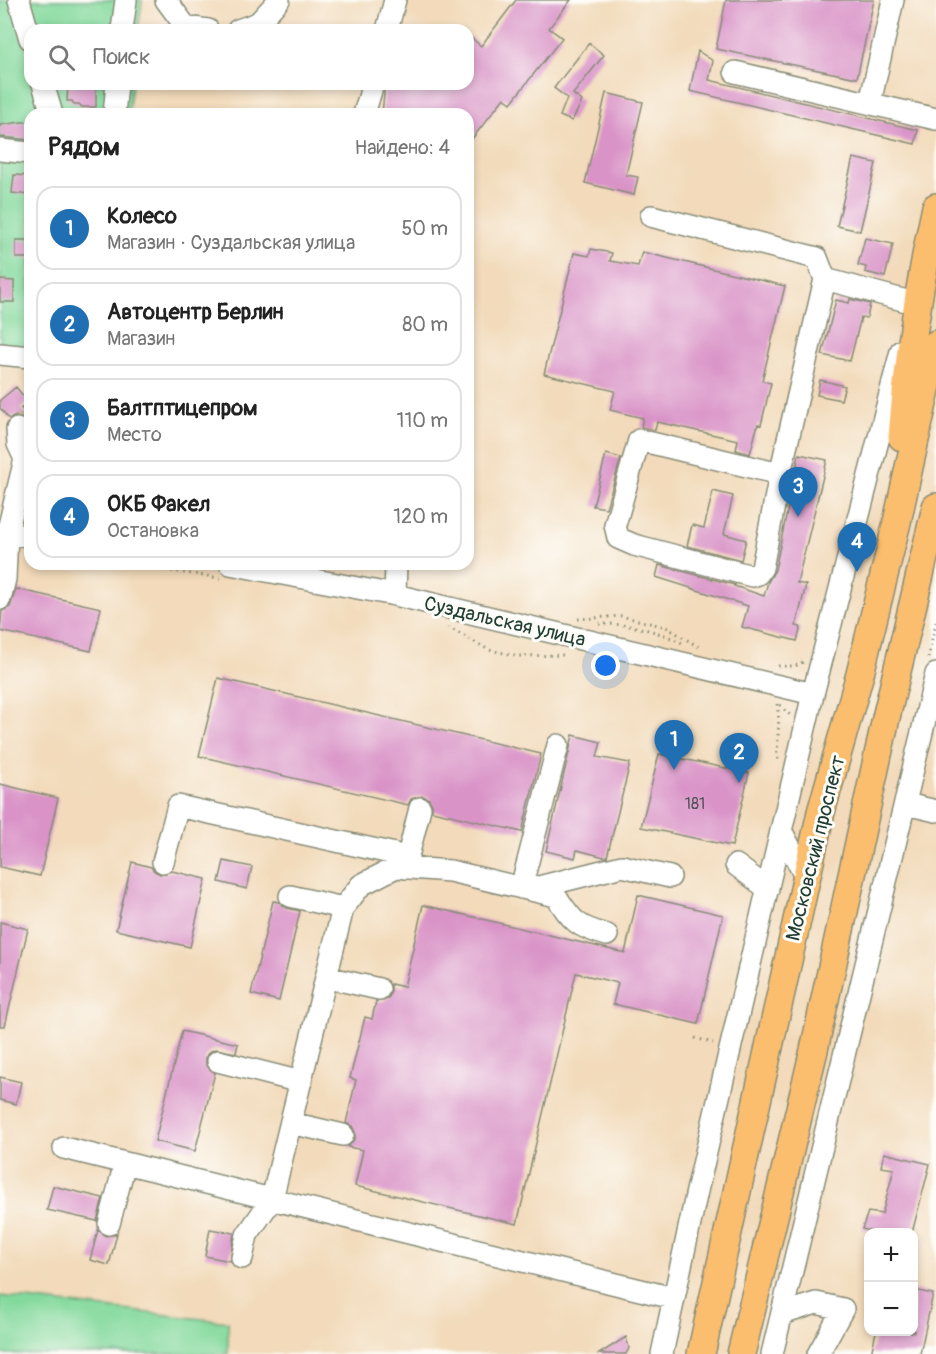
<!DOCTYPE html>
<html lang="ru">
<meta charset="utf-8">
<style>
:root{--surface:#fff;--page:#f6f6f6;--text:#222;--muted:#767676;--line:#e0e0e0;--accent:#1f6fb2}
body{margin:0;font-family:Pangolin,sans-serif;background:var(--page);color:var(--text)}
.controls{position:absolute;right:18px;bottom:18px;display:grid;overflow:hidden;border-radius:12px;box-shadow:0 3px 9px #0003}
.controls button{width:54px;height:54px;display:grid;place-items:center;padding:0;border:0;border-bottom:2px solid var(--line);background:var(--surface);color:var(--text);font:30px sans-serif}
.you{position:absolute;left:606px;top:666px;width:21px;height:21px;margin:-15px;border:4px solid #fff;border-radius:50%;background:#1a73e8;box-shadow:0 0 0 9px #1a73e833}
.badge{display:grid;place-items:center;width:39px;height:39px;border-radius:50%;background:var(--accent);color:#fff;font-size:20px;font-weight:700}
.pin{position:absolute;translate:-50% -50px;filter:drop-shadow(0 2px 3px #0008)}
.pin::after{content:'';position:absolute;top:32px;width:21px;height:18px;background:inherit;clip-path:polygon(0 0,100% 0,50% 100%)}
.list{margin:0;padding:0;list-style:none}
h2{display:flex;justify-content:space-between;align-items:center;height:78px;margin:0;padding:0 24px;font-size:26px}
h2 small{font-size:20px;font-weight:400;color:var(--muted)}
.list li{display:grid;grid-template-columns:39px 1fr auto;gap:18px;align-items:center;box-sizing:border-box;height:84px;margin:0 12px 12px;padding:0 12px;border:2px solid var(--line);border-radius:18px}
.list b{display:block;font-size:22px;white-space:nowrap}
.list p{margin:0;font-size:20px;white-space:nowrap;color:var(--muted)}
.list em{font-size:20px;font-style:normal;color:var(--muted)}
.icon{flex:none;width:33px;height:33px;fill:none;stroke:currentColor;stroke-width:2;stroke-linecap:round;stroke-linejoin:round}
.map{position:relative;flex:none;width:936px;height:1354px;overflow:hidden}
.search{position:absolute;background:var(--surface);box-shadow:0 3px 9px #0003;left:24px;top:24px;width:450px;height:66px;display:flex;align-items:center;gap:15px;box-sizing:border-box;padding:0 21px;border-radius:18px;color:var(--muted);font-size:22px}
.panel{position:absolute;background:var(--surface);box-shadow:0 3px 9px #0003;left:24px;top:108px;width:450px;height:462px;border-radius:18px}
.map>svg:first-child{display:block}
.green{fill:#83d99c;stroke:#518b68;stroke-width:1.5}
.building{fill:#d993c7}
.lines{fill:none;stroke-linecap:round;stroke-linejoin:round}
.minor-tunnel{stroke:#c8bb9f;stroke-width:21;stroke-dasharray:21 10;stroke-linecap:butt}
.minor-casing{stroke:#888c77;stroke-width:24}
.major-casing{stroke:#888c77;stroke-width:30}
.path{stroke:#888c77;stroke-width:3;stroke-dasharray:1.5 4.5;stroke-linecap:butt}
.minor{stroke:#fff;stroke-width:21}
.major{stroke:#fbbe6e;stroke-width:27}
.labels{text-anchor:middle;stroke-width:6;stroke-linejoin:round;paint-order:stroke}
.number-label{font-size:16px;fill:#4e5259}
.street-label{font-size:20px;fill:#1f3d34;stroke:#fdfcf7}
</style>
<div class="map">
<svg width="936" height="1354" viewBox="0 0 936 1354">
<rect width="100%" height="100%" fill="#fdfcf7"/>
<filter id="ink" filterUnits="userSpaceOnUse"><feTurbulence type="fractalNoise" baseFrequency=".0167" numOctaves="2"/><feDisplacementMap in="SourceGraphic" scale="12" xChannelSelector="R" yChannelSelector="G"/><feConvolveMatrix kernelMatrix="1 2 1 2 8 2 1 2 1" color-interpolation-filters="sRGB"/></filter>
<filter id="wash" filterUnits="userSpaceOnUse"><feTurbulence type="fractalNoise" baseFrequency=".008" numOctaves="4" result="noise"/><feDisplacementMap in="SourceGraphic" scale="24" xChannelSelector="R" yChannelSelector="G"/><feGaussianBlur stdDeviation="1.35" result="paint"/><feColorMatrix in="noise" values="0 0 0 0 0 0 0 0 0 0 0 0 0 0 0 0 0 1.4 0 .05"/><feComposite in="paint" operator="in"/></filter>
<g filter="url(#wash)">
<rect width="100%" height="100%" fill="#f2daba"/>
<!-- green -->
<path class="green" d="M0,0h142l-4,30h-108v54h102l-4,30h-98v242l-30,-3z
M0,1296l228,26v32h-228z"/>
<g id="blocks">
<!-- building -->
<path class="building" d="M516,0h55l-22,28 13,10 -51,65 -7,-5 -36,46v-30h-86l3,-30h83v-49l13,11z
M726,0h148l-17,78 -141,-29z
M589,43l15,12 -31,39 9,7 -10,20 -12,-5 7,-18 -13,-10z
M698,51l15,10 -4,19 209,50 -3,14 -225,-53z
M68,84h28v23h-14l-3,-3h-5l-2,-3h-5z
M606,93l37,9 -17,73 12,2 -4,18 -49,-12z
M22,122h8v18l-30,-3v-12z
M853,158l23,5 -16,68 -23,-5z
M14,175l16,1v19l-18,-2z
M865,238l28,6 -8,33 -20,-5 1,-5 -8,-2z
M16,240h14v18h-14z
M591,249l21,4 -2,8 28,5 4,-14 143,34 -23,95 9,2 -10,42 -3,-1 -8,30 -14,-4 2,-10 -81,-18 -2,8 -14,-3 2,-9 -33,-8 5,-19 -71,-17 30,-121 15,3z
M0,280l14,1v21h-14z
M850,299l20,5 -3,14 -6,-1 -11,44 -28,-6 14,-55 13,3z
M820,380l25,6 -4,14 -24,-5z
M16,387l12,15 -7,6 9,11v13l-2,-10 -5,-4 -7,-2 -7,3 -9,-11v-8z
M606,454l15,4 -15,50 -13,-2z
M799,454l28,6 -30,123 9,2 -10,41 5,1 -4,14 -55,-14 6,-21 -92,-29 3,-12 76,20 -1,1 30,10 4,-14 7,-12z
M713,491l20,5 -9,38 22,6 -5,20 -54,-14 5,-21 12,3z
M16,589l85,19 -10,43 -91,-20 2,-20 8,-4z
M218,678l323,76 -19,78 -90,-21v-6l-3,-6 -6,-3 -12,3 -3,6 -209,-49z
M573,735l28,7 -4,15 33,6 -23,94h-3l-27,-7 -2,8 -29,-7z
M659,754l90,19 -17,73 -91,-19z
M0,784l58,14 -18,78 -40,-9z
M224,861l28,6 -5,22 -28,-7z
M132,862l19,5 3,4 6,3 12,-3 34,8 -16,68 -74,-17z
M638,895l85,20 -25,109 -85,-20 5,-21 -42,-10 -59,251 -162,-38 8,-36 -15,-3 7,-9v-6l-3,-6 -6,-3 10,-43 -6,-2 15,-61 7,2 4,-18h7l6,-4 2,-6v-7l13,3 19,-82 202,48z
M273,901l6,1 8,6 13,3 -21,90 -28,-7z
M0,922l28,7 -23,97h-5z
M182,1031l56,13 -2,9 -21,-4 -6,3 -3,5v8l9,8 -20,78 -40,-10z
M0,1077l21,5 -5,22 -16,-4z
M884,1153l46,11 -18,69h-34l-16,-4 6,-17 14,2 12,-45 -13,-2z
M53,1186l50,12 -6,23 -50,-11z
M210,1229l24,4 -4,28 -25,-5z
M98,1230l8,6 11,-2 -8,31 -19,-5z
M914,1290l19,4 -13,60h-49l5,-22h38z
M626,1337l3,11 -3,6h-27z"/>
</g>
</g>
<g filter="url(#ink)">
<use href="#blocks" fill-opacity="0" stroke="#888c77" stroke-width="1.5"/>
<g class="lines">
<!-- minor-tunnel -->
<path class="minor-tunnel" d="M17,429l13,-10"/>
<defs>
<path id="minor" d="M19,0l11,39
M166,0l20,27 22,3
M122,30l4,-30
M238,30l20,-7 21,-23
M387,30l8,-30
M735,72l201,47
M43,84l9,30
M870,103l23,-103
M114,114l3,-30
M364,114l9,-30
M0,150l30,3
M651,216l166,42 8,21 89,24
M0,354l30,3
M17,429l1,15 7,15
M780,474l-141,-34 -24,85 3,13 16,7 118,31 6,-2 4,-6 18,-94 45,-195
M0,533l30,3
M230,564l165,31 418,99
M395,595l1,-31
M0,599l5,-20 2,-45 18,-75 5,-4
M906,804l30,7
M781,830l25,48
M163,862l15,-56 217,48 10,14 15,-60
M736,865l32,24
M521,888l37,-143
M531,889l91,-23 48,11
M343,908l18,-23 35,-18 54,4 106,25c17,26 21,31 51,39
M326,977l53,12
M218,1061l83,21
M291,1123l52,12
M64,1148l61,15
M109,1224l16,-61 548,135
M242,1258l5,-23 25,-36 71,-291 -53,-12
M782,1314l34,-11 27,6 -25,45
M662,1354l35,-163 116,-497 88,-343
M772,1354l164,-680"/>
<path id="major" d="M902,437c6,-78 17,-154 34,-230
M701,1354l120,-542 39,-138 37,-152 39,-178
M741,1354l73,-304 72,-332 50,-211"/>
</defs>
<!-- minor casing -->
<use href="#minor" class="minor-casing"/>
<!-- major casing -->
<use href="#major" class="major-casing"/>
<!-- path -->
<path class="path" d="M124,564l96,14
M578,619l43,-3 45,11 33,20
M599,624c28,-1 61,7 85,20
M448,627l41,23 30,6 45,-1
M928,658l8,-37
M778,666h17l8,-4
M777,704c4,19 -1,37 1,56
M780,705l10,10
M695,1038l18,5"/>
<!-- minor -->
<use href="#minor" class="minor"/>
<!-- major -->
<use href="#major" class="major"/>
</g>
</g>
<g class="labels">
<!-- number labels -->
<g class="number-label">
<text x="695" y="809">181</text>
</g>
<!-- street labels -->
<g class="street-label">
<text transform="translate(505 621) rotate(13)" y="7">Суздальская улица</text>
<text transform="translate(815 848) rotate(-76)" y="7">Московский проспект</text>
</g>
</g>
</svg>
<div class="controls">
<button>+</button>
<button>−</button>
</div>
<div class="you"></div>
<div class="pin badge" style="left:674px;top:770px">1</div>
<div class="pin badge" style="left:739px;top:783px">2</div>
<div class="pin badge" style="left:798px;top:517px">3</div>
<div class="pin badge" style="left:857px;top:572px">4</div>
<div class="search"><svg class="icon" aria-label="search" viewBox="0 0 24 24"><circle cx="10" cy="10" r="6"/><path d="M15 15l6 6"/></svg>Поиск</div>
<section class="panel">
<h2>Рядом<small>Найдено: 4</small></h2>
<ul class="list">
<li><span class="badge">1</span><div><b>Колесо</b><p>Магазин · Суздальская улица</p></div><em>50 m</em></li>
<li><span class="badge">2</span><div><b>Автоцентр Берлин</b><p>Магазин</p></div><em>80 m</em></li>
<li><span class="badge">3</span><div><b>Балтптицепром</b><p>Место</p></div><em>110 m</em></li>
<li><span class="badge">4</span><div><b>ОКБ Факел</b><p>Остановка</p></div><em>120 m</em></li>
</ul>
</section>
</div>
